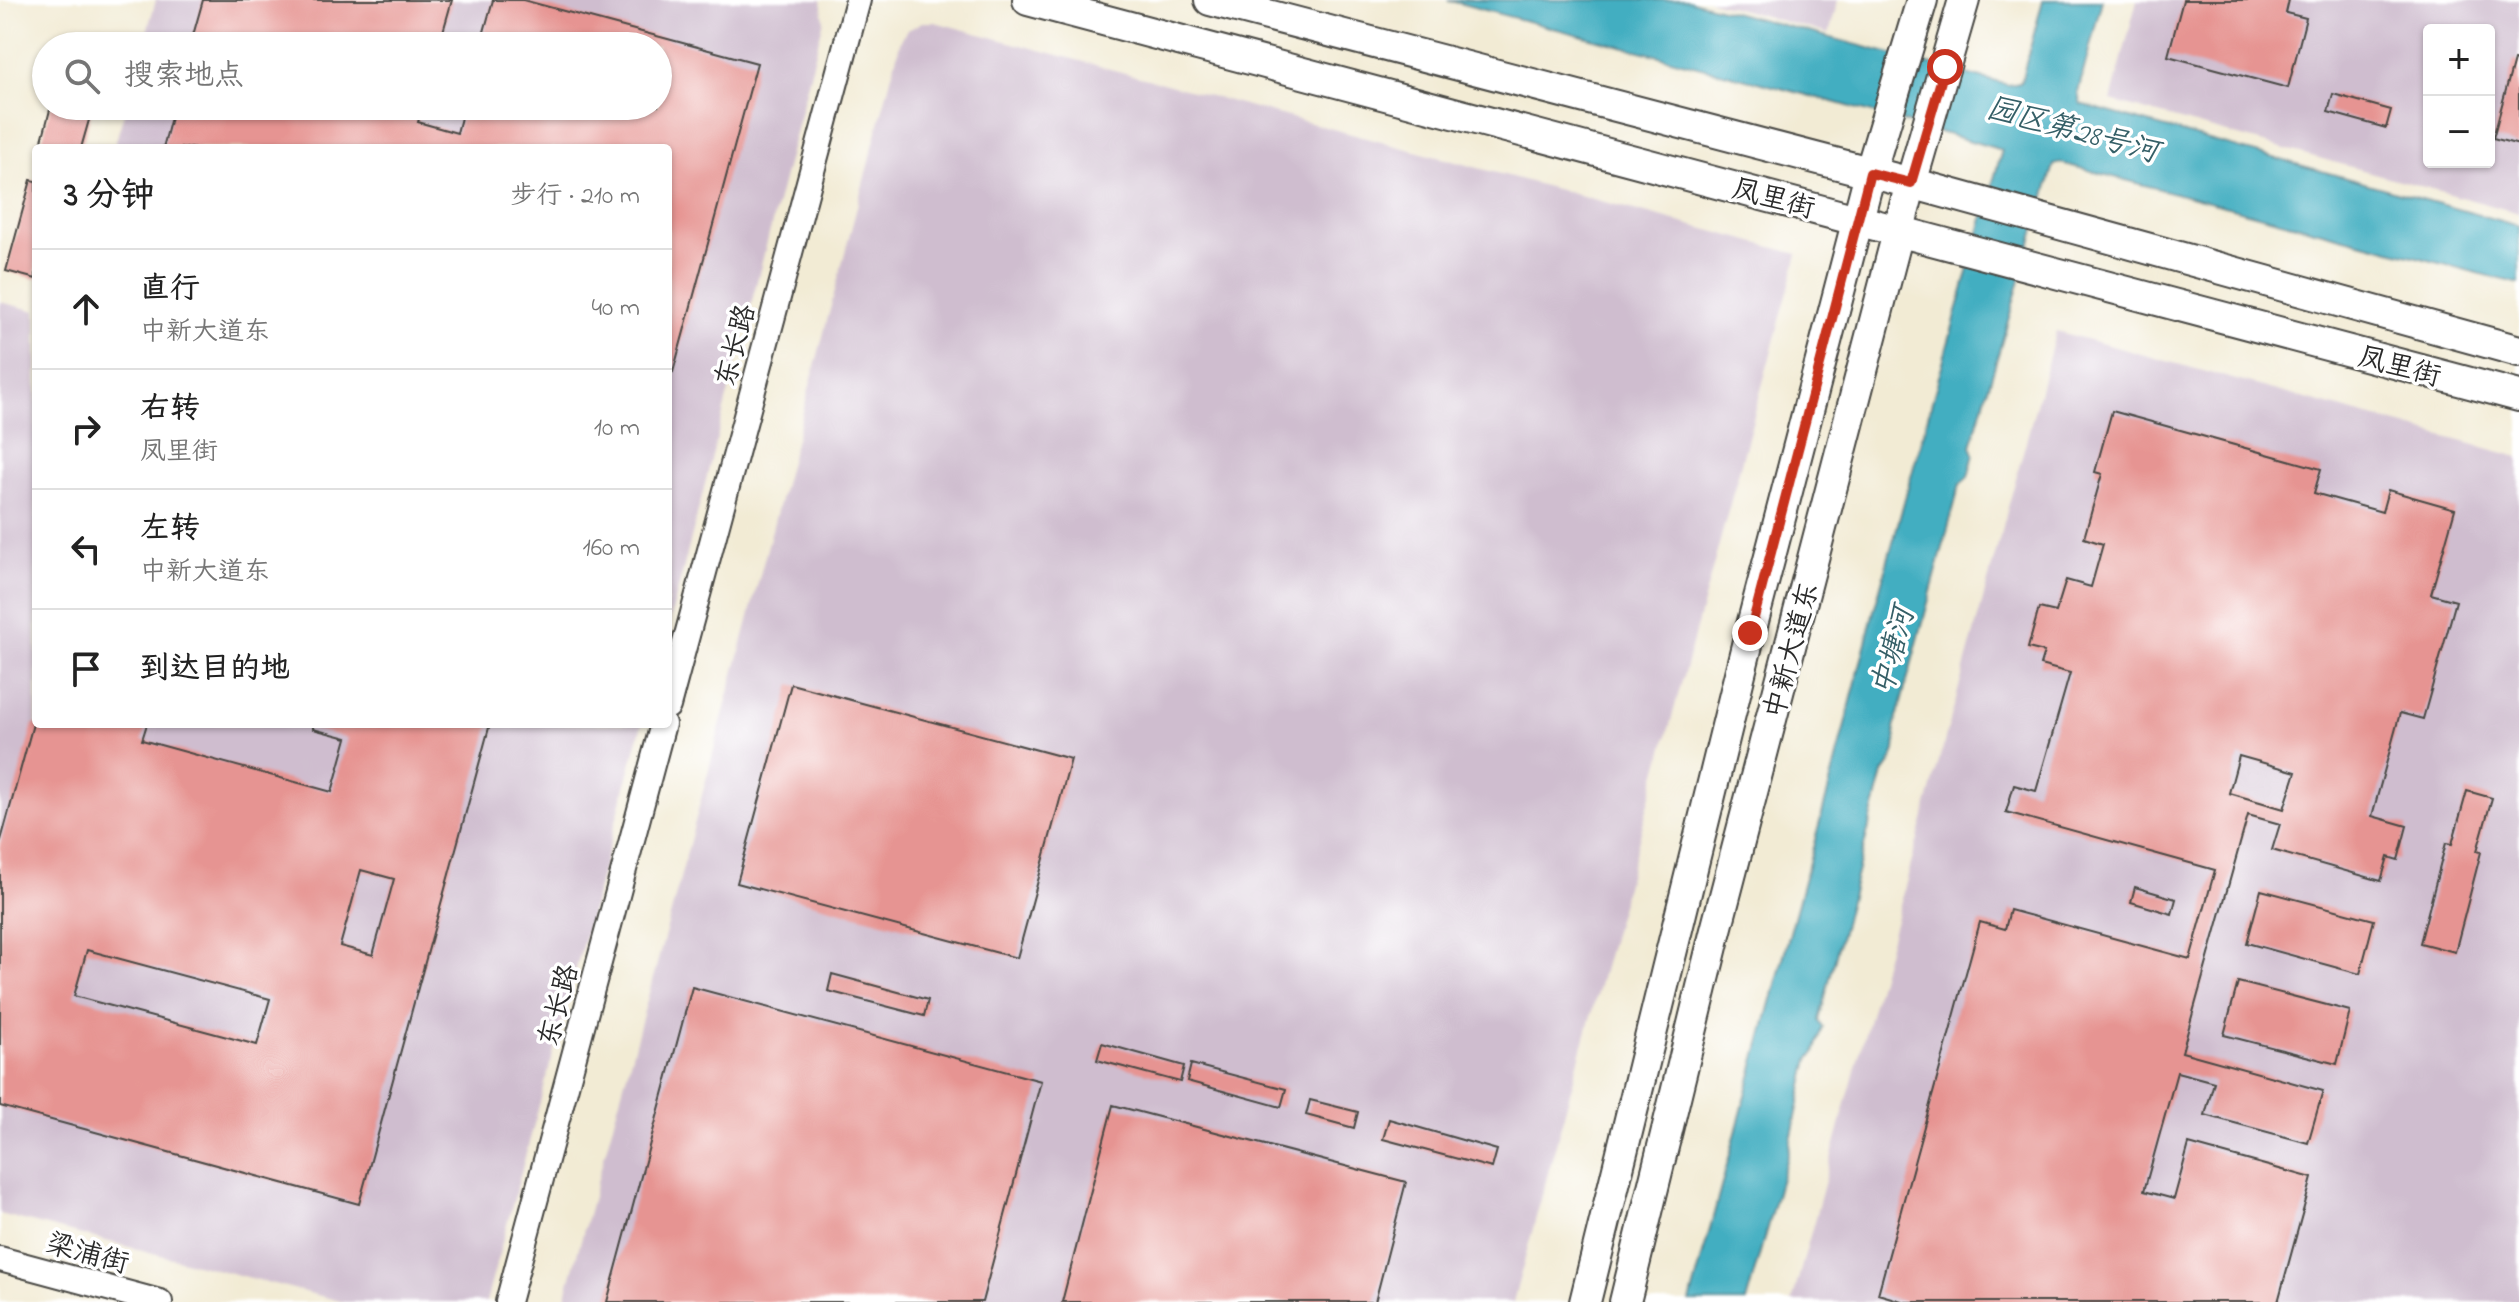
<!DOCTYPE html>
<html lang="zh">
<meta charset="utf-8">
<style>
:root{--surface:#fff;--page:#f2f2f2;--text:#222;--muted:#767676;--line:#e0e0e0}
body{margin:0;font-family:"Indie Flower","LXGW WenKai TC",sans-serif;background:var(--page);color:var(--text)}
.controls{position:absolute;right:24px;top:24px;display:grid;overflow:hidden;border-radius:8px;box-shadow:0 2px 6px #0004}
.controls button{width:72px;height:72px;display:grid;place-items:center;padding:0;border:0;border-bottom:2px solid var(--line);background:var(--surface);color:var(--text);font:40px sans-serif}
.stop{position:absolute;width:24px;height:24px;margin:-18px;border:6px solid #c8321e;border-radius:50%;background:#fff}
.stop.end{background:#c8321e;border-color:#fff;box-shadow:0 2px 8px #0008}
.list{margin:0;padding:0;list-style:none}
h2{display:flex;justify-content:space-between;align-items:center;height:104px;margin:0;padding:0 32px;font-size:34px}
h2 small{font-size:26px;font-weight:400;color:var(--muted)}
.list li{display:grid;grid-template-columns:52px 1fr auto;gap:24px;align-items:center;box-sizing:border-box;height:120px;padding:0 32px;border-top:2px solid var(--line)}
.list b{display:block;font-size:30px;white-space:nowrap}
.list p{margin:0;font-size:26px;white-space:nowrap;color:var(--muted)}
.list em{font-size:26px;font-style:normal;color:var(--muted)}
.icon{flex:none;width:44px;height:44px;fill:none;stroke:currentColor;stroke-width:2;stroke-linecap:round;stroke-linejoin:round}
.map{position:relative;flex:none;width:2519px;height:1302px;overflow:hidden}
.search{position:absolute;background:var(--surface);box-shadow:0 2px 6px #0004;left:32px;top:32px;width:640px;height:88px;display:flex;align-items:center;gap:20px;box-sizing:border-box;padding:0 28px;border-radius:44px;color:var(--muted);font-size:30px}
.panel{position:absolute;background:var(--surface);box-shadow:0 2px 6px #0004;left:32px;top:144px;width:640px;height:584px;border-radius:8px}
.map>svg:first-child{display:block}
.industrial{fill:#cfbdcf;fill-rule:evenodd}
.water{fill:#43aec1;stroke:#376c76;stroke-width:2}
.building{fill:#e69492;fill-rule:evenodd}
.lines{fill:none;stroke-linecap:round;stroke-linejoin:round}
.tertiary-casing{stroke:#494844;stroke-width:28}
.primary-casing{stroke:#494844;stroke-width:34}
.tertiary{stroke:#fff;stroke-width:24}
.primary{stroke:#fff;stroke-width:30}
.route{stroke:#c8321e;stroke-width:10}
.labels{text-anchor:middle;stroke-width:7;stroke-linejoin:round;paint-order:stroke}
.street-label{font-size:28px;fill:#2b2b2b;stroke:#fff}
.water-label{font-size:30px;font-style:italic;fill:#355f67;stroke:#fff}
</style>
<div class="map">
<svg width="2519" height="1302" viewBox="0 0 2519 1302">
<rect width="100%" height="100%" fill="#fff"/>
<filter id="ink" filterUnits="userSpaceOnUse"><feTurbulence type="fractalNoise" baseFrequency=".0125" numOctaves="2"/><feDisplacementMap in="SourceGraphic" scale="16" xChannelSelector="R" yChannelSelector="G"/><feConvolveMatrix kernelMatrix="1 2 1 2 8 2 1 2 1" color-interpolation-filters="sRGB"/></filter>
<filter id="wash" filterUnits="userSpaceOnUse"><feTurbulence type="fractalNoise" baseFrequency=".006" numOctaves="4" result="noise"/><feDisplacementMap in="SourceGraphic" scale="32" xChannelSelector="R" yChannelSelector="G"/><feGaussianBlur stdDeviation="1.8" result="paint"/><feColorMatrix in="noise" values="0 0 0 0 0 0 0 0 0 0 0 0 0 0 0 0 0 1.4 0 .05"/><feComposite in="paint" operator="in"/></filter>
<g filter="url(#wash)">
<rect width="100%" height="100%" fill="#f2ebd4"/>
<!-- industrial -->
<path class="industrial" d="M156,0h665l3,20 -156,608v-480h-554l12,-42h532v-60h-515z
M1708,0h130l-9,34z
M2137,0h382v213l-408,-112zM2429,30h60v132h-60z
M922,22h13l863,232 -285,1048h-949l107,-389 230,-873 5,-9z
M0,302l36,9v413h606l-156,578h-142l-344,-88z
M2056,331l463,126v845h-727z"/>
<!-- water -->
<path class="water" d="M1447,0h241l320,85 12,-2 2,-5 21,-78h59l-24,92 2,12 439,122v58l-458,-121 -7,2 -83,281 3,8 -6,23 -8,7 -66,245c5,17 0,31 -11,44l-64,247 4,7 -8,26 -6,6 -21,94 -42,149h-56l138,-510 46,-182 128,-460 -165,-47z"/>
<g id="blocks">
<!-- building -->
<path class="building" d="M203,0h249l-13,46h-249z
M493,0h30l234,63 -84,309 -5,-1v-223h-505l11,-42h249l-5,16 39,11 7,-27h194v-60h-178z
M2183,0h106l-3,13 20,5 -18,70 -120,-32z
M2514,60l5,1v84l-26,-7z
M2333,94l58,16 -5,18 -58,-16z
M51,106h42l-12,42h-41z
M31,180l5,1v98l-30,-8z
M2112,411l209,58 -7,24 68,19 6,-22 67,19 -24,85 25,7 -33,118 -23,-6 -28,103 35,10 -9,34 -10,-3 -7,24 -109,-31 8,-26 -32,-9 -66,237 141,39 -15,52 -103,-28 9,-33 -37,-10 -33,119 30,8 15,-55 123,34 -34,124h-373l-27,-8 102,-372 25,7 5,-19 180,49 25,-89 -209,-58 8,-27 22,6 34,-118 -30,-8 4,-13 -16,-4 11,-40 17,4 10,-32 25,7 12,-43 -19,-6 18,-64 -7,-2zM2239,756l57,16 -12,37 -55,-16z
M791,684l280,75 -54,199 -280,-75z
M33,724h114l-5,16 190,52 15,-54 -34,-9v-5h177l-131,480 -359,-98v-262zM361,870l33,9 -21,76 -33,-9zM87,950l183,49 -13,46 -183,-49z
M2467,791l25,7 -15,53 4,1 -26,100 -35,-9 26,-100 6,1z
M2135,887l41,12 -4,15 -41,-12z
M2261,890l113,30 -14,54 -113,-31z
M832,974l96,26 -4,16 -96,-25z
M2238,982l112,29 -13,53 -113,-29z
M692,987l349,94 -59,221h-375z
M1102,1043l82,23 -4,16 -83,-22z
M1191,1064l95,25 -5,18 -94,-26z
M1310,1100l48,12 -4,16 -48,-13z
M1113,1105l293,77 -31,120h-313z
M1389,1119l108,31 -5,18 -109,-29z"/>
</g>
</g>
<g filter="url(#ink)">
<use href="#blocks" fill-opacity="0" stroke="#494844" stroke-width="2"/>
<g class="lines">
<defs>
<path id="tertiary" d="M668,706l190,-706
M0,1259l160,43
M508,1302l155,-578"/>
<path id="primary" d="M1028,0l1491,396
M1210,0l701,183 608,168
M1585,1302l165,-669 120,-460 52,-173
M1625,1302l90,-368 196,-751 53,-183"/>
</defs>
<!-- tertiary casing -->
<use href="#tertiary" class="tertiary-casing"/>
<!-- primary casing -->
<use href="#primary" class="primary-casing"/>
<!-- tertiary -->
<use href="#tertiary" class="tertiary"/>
<!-- primary -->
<use href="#primary" class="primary"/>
</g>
</g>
<g class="lines" filter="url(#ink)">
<!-- route -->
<path class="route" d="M1750,633l120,-460 41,10 34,-116"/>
</g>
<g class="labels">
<!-- street labels -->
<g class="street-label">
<text transform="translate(1774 197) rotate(15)" y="10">凤里街</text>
<text transform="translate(734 345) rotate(-75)" y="10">东长路</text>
<text transform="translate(2400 365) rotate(15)" y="10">凤里街</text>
<text transform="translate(1790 650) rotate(-75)" y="10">中新大道东</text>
<text transform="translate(557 1005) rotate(-75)" y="10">东长路</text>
<text transform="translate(88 1252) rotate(15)" y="10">梁浦街</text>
</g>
<!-- water labels -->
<g class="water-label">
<text transform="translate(2073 129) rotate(15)" y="10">园区第28号河</text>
<text transform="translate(1892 651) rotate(-75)" y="10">中塘河</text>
</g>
</g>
</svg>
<div class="controls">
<button>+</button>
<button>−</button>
</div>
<div class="stop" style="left:1945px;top:67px"></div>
<div class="stop end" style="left:1750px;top:633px"></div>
<div class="search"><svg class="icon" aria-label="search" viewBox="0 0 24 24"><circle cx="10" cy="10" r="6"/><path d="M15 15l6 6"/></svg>搜索地点</div>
<section class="panel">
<h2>3 分钟<small>步行 · 210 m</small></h2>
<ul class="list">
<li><svg class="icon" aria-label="ahead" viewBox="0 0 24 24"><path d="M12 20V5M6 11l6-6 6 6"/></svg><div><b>直行</b><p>中新大道东</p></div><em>40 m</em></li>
<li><svg class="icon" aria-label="right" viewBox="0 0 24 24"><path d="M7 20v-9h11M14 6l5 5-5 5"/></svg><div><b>右转</b><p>凤里街</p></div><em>10 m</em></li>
<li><svg class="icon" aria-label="left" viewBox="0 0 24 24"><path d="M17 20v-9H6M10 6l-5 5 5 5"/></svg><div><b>左转</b><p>中新大道东</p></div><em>160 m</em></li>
<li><svg class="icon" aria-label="arrive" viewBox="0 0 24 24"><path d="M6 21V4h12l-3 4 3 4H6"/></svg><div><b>到达目的地</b></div></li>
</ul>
</section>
</div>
